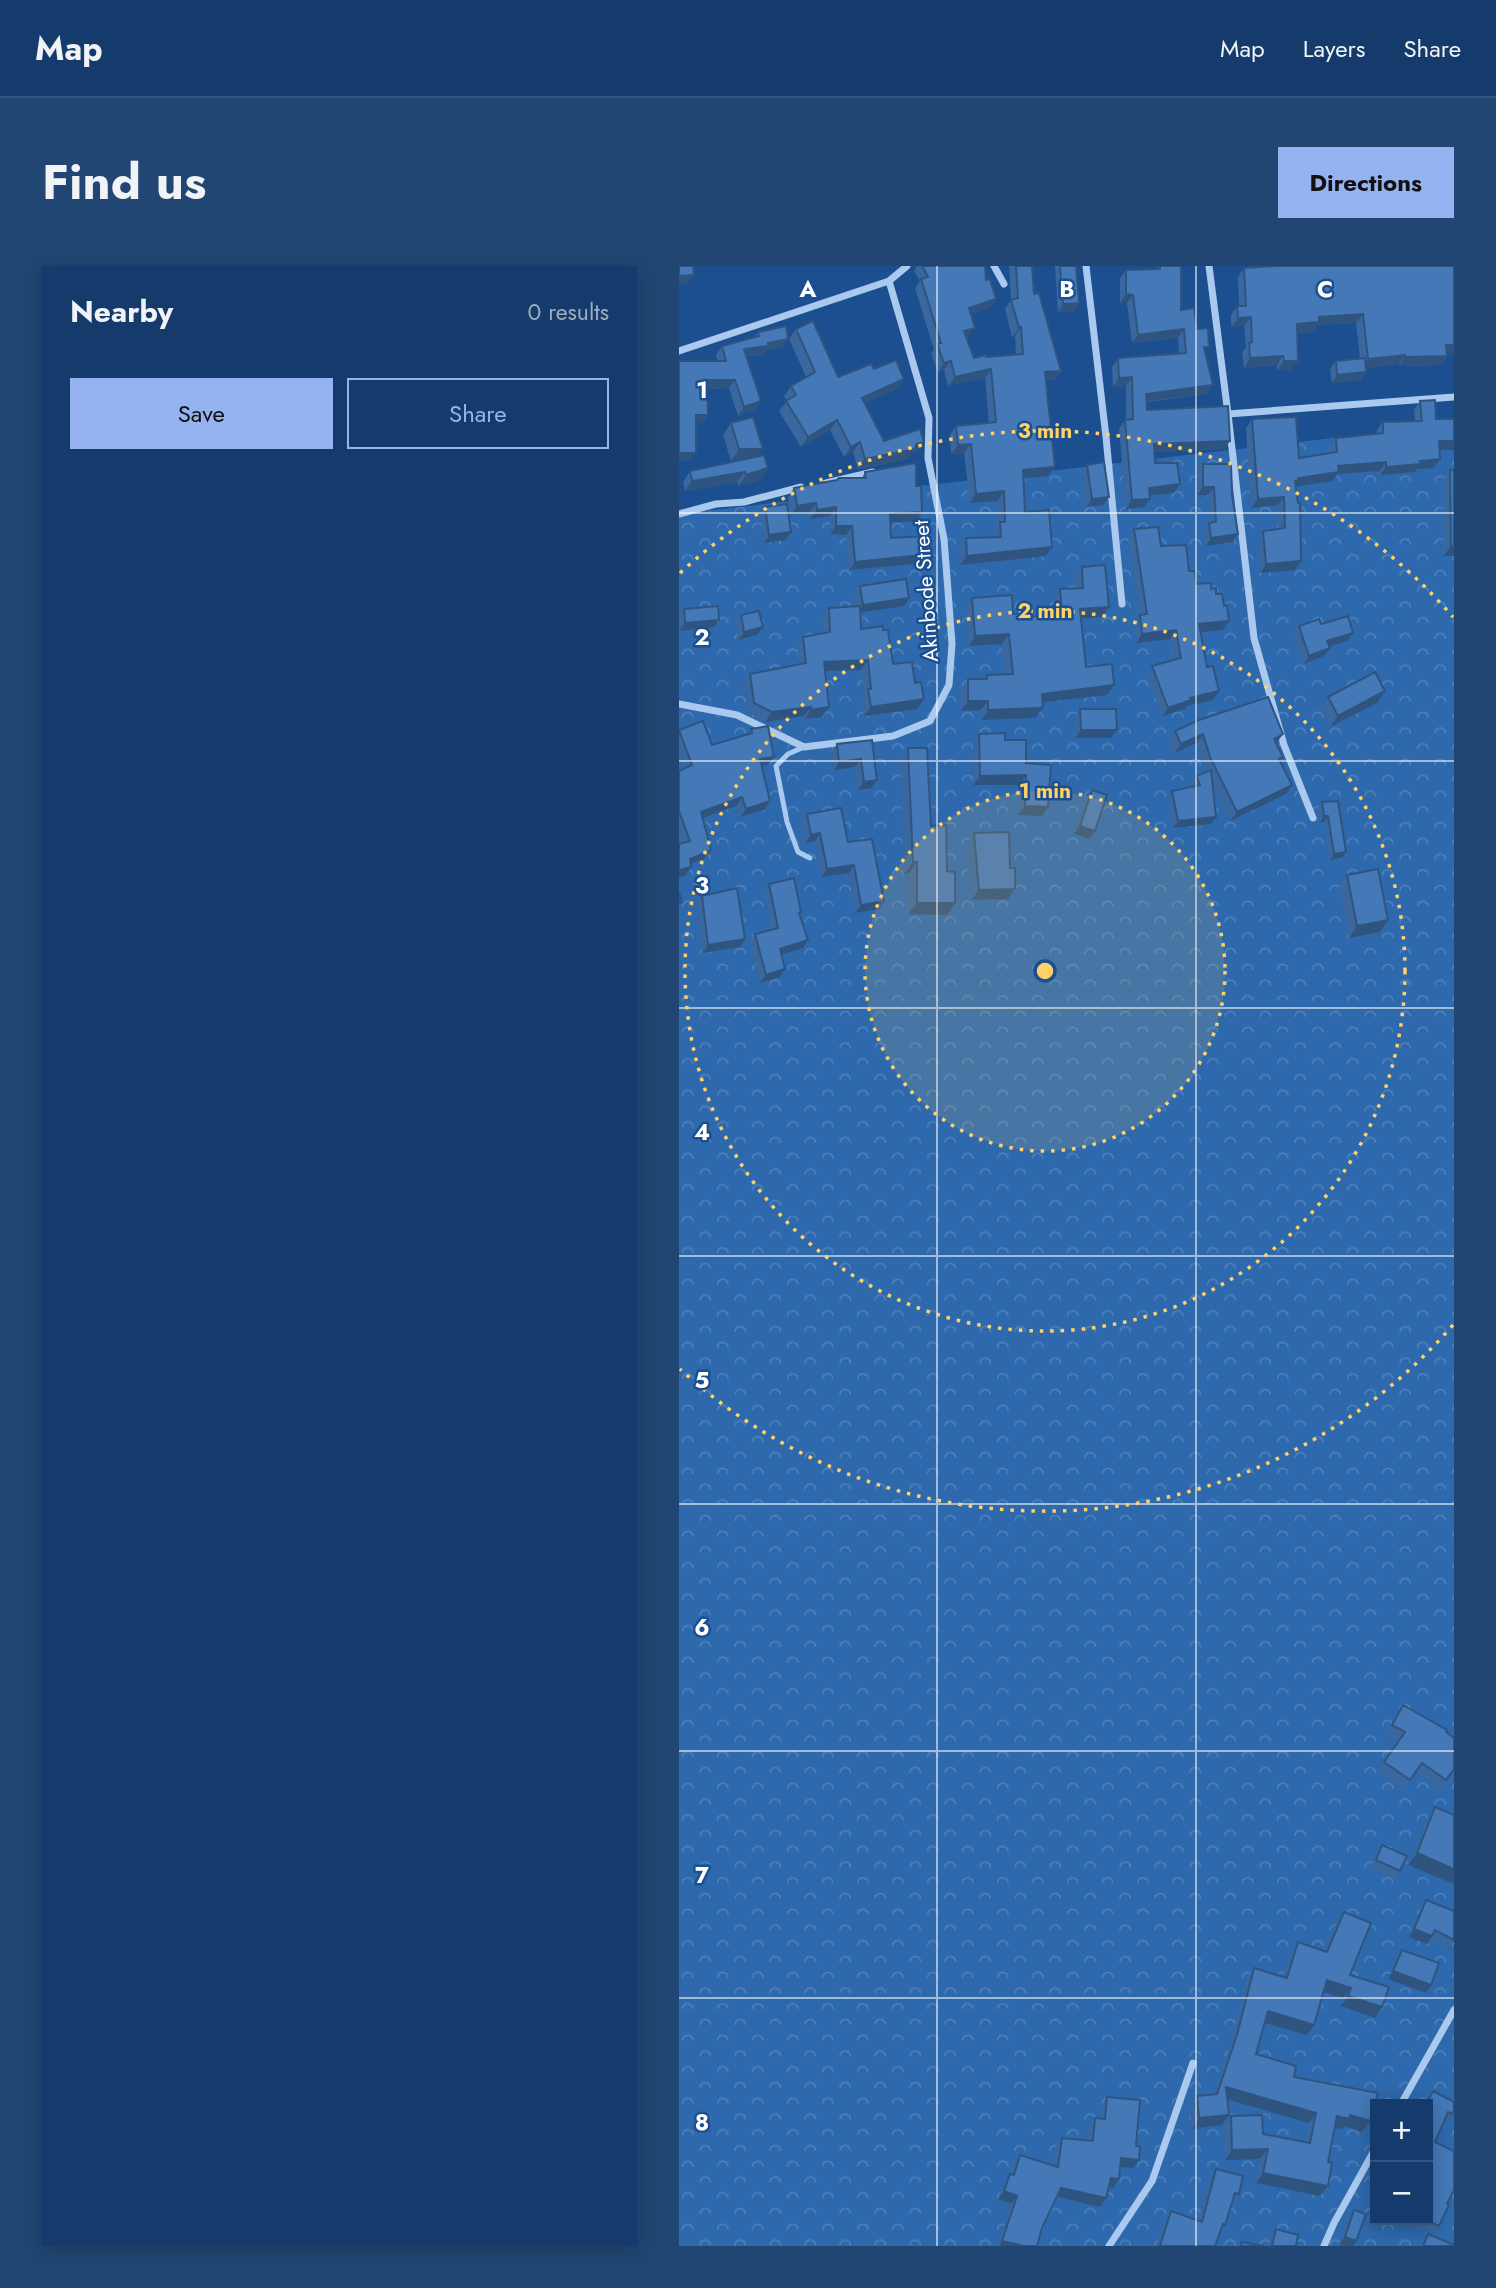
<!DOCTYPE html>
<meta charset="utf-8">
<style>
:root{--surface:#143b6b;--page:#214673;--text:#f1f3f6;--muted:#9dadc1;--line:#33557e;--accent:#95b2f1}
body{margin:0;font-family:Jost,sans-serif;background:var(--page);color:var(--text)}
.controls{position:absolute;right:21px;bottom:21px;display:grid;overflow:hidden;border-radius:0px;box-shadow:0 4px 18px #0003}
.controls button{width:63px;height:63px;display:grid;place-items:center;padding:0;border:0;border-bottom:2px solid var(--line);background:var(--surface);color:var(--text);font:35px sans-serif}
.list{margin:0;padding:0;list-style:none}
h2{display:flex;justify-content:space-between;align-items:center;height:91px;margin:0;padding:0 28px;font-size:30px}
h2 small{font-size:23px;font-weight:400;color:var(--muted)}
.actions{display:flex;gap:14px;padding:21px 28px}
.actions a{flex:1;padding:16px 0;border:2px solid var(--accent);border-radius:0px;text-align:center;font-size:24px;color:var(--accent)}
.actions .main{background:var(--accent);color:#111}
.map{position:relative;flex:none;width:775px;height:1980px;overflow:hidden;border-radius:0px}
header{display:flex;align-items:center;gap:42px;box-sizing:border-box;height:98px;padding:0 35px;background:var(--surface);border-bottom:2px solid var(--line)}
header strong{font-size:33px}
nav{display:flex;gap:38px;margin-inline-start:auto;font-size:24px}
.intro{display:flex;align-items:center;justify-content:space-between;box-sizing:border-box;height:168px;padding:0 42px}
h1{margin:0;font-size:49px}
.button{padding:18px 32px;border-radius:0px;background:var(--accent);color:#111;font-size:24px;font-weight:700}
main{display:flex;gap:42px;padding:0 42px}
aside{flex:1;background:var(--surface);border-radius:0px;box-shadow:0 4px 18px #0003}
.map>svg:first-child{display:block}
.forest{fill:url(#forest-crowns);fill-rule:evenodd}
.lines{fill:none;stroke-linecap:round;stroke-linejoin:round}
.service{stroke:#a9c9ee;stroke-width:5}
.minor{stroke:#a9c9ee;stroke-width:7}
.wall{fill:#3a679d}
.shaded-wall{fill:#305480}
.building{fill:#4478b7;stroke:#305480;stroke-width:2}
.grid{fill:none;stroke:#fff;stroke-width:2;stroke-opacity:0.55}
.ring{fill:none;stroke:#ffd166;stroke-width:3.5;stroke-dasharray:3.5 7}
.labels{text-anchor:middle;stroke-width:5;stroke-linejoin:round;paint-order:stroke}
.street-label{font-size:21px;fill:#fff;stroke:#1b4f8f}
.grid-label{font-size:23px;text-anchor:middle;font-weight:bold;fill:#fff;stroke:#1b4f8f;stroke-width:5;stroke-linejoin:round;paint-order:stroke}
.centre{fill:#ffd166;stroke:#1b4f8f;stroke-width:3.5}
.ring-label{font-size:21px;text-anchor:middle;font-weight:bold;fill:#ffd166;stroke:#1b4f8f;stroke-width:5;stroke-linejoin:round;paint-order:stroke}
</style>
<header>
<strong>Map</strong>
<nav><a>Map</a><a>Layers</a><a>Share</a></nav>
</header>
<div class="intro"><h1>Find us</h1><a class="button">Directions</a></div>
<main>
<aside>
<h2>Nearby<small>0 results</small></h2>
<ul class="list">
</ul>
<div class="actions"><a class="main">Save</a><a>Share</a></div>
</aside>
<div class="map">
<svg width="775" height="1980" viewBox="0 0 775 1980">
<defs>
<pattern id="forest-crowns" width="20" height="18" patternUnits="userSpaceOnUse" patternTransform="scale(1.75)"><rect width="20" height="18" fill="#2e69ad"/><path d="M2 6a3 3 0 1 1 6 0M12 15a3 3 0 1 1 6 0" fill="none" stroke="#4d80b9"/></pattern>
</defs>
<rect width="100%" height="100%" fill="#1b4f8f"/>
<!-- forest -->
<path class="forest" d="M775,158v1822h-775v-1732zM696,1838h53v116h-53z"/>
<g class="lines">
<!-- service -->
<path class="service" d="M125,481l-16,7 -12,12 11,56 11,30 12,6"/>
<!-- minor -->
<path class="minor" d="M315,0l10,18
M407,0l20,171 16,167
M530,0l19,148 226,-17
M0,85l210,-70 18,-15
M549,148l26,224 30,107 29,73
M147,217l47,-11
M0,248l37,-10 28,-2 57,-15
M0,438l58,11 67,32 89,-11 37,-15 19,-36 3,-41 -4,-53 -4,-52 -16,-81 1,-40 -40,-137
M722,1838l53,-94
M430,1980l43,-65 41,-118
M645,1980l10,-23 41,-74"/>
</g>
<!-- wall -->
<path class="wall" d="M238,0h68l5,42 -19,6 -3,23 -1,1 7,20 42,-4 -1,-18 -3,1 -7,-28 6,-9 -2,-34h23l2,28 27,77 -7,9h-8l9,87 -7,9 -24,2 1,34 27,35 -6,9 -86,9v-18l6,-9 28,-1v-6l4,-6v-24l-28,2 -6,-50 -13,1 -1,-19 6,-9 33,-3 -4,-45 -37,8 -4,-16 -6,2 -7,-19 3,-3 -19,-62 5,-7 -6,-10z
M376,0h21l3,37 -5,8 -16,1z
M480,0h22v44l16,19 8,24 2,41 -60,8v8l83,31 -6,8 -69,3v11l19,30 -25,3 -5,11 -18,2 -7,-81 6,-8h1v-34l-13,1 -1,-20 6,-9 61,-4 -1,-16 -46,5 -5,-40h-7v-25l6,-8 31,-1z
M597,0l171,88v2l-6,9 -42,1v-2l-33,4v4l-6,8 -28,3 -2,-14 6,-8 24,-2 -4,-36 -39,2 -4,7 -16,1 -6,37h-14v-5l-33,3 -2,-16 4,-5 -2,-21 -13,1v-12l6,-9h2l-1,-29 6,-9z
M107,60l2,13 -6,8 -17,4 -2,4 -17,1 15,45 -6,9 -17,6 -9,-28 -22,1 1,26 -5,8h-7v30l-6,8h-11v-100h39l-2,-6 6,-9 32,-9 4,-5z
M117,63l42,48 36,-8 30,10 -7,10 -32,14 19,38 40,1 -7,10 -5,1 -4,6 -50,10 -5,-17 -9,5 -14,-27 -29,17 -22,-36 8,-10 -3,-5 7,-10 15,-9 -17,-38z
M741,135l19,49 1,9 -6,9 -17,1 -2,3 -35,3v-4l-43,3 -4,7 -37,5 5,75 -6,9 -35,3 -3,-33 6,-9 15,-2v-24l-27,3 -5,-80 6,-9 47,39 31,-5v-6l6,-9 41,-4v-4l6,-8 32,-1 -1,-11z
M52,157l28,33 2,23 -23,7 -1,-4 -52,9 -2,-9 7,-11 46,-10h-5l-8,-26z
M524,198h28l2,78 -27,4 -2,-15 6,-8 -2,-28h-11v-24z
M408,199l16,40 -17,2 -4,-35z
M771,204h4v86h-11v-76z
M186,206l51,49 -26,1 1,16 39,16 -6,9 -75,7 -3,-35 -16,-1v-18l-20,3v-7l-19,3 -3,-18 6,-9 68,-10z
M86,241l21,33 -22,3 -4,-28z
M455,263l27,17 28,25 7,13 15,5 12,41 -23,2 7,35 12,24 -6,9 -27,6 -1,3 -23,7 -15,-41 5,-9 22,-6 -4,-21 -34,4 -2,-20 6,-8 -12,-78z
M403,301l27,40 -7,10 -21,2 5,48 21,28 -65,8 -6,14 -4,1 -50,2 -1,-10 -20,1v-22l7,-10h17l2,-4h18l-3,-31 -33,2 -3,-39 6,-9 41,16 16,3 26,-3 -1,-15 6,-10 16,-1 -1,-12z
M181,320l49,12 -5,8 -44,6 1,17 32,35 24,45 -53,7 -3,-17 3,-4 -3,-25 -36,1 4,36 -7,10 -17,2 -1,-3 -39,6 -17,-10 -4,-29 6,-9 49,-9 -2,-19 6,-9 20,-4 -1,-16 7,-9 27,-2 -2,-12z
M5,343l30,18 -35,4v-15z
M62,349l22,12 -6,8 -19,5 -2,-17z
M642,358l32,9 -6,8 -18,6 -5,9 -20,8 -11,-30 6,-8z
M649,431l49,6 -47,24 -10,-19z
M401,443l31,29h-36v-21z
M520,454l77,24 4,17 12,24 -6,9 -56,27 -18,-36 -1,39 -38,4 -6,-30 5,-7 20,-4 -1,-4 5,-7 10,-4 -9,-29 -23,10 -6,-12 7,-10z
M72,463l17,36 -7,1 9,35 -6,9 -24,7 -4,-11 -34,12 3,40 -14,6v3l-6,9 -6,1v-33l3,-1 -3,-7v-65l5,-2 -5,-15v-24l33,15 36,-11z
M300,468l26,6 21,23 22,44 -6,9 -24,-1 2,-30h-47v-42z
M193,474v48l-14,2 -3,-23 -21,3 -3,-18 6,-8z
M229,482l47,155 -8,12 -39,-1 1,-41 -5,1 -4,-114z
M413,524l-2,49 -16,-5 12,-36z
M643,536l24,50 -4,6 -12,2 -6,-38h-4l-2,-14z
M128,548l41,28 36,59 -5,8 -24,4 -6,-40 -27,4 -7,-36 -10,2 -4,-21z
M295,567l36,35 -2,31 -37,1 -4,-56z
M668,609l41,45 -8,12 -31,6 -10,-51z
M90,618l32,28 -1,2 3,34 -22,7 -1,22 -20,6 -11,-41 6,-8 16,-4 -8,-39z
M23,630l43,43 -5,8 -38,6 -6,-49z
M724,1439l51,33v43l-6,-3 -8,12 -24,-18 -13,18 -26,-18 22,-30 -14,-8z
M756,1541l19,8 -46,50 19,-46z
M703,1579l18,26 -5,8 -25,-11 7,-15z
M747,1634l28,11v30l-5,7 -19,-9 -3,5 -18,-7 12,-29z
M665,1646l6,63 32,32 -7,11 -34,-12 2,-8 -19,-6 -17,43 -42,-12 -9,31 38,23 68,55 -18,-6 -2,3 -7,-1 -15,68 -64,-13 4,-24 -35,1 -1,-34 7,-10 32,18 42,8 4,-19 -82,-23 2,15 -7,10 -30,4 -2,-22 7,-11 16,-1 17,-50 17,-67 7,-10 29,9 8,-24 7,-11 26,9 13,-29z
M723,1684l24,43 -38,-14 8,-21z
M754,1825l19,23 -7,10 -2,-1 -8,19 12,62 -8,22 -6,9 -34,-15h29v-116h-4z
M428,1831l26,71 -13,-1 -1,12 -6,9 -5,-1 -2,11 -6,9 -44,-10 -14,31 -5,18h-39l13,-42 -13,-5 7,-17 6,-8 3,-10 6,-9 33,11 3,-20 6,-8 26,2 1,-14 6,-8 5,1 2,-14z
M537,1903l15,35 -6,21 -5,7 -5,14h-59l8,-25 7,-10 27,10 11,-42z
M675,1944l2,31 -3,5h-11l-3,-1 9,-27z
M597,1963l20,17h-28l3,-9z"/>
<!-- shaded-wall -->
<path class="shaded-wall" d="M15,9l-8,10 -7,1v-10z
M447,28l7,1 -6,8h-7z
M317,33l-6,9 -28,9 7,-9z
M400,37l-5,8 -16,1 5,-8z
M684,48l-7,9 -39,2 -4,7 -23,1 7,-9 22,-7z
M572,51l-7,9 -13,1 7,-9z
M342,61l-6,9 -3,1 7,-9z
M296,62l-7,9 -10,3 6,-9z
M505,63l-6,9 -46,5 6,-8z
M109,73l-6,8 -17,4 -2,4 -25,2 6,-8z
M767,79h8v8l-14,1z
M726,89l-6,9 -37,5 6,-10z
M604,90l-6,9 -33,3 6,-10z
M768,90l-6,9 -42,1 6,-9z
M272,95l-7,9 -6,2 6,-9z
M605,95h14l-7,9h-14z
M312,103l-6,9 -37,8 7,-9z
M382,105l-7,9 -16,1 7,-9z
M687,106l-6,8 -28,3 5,-8z
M453,111l-6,9 -13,1 6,-9z
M225,113l-7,10 -42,19 7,-10z
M28,114h28l-6,8 -28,1z
M534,119l-6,9 -67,8 6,-8z
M82,135l-6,9 -17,6 6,-9z
M17,149h12l-5,8 -13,1z
M158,154l-7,10 -29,17 7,-10z
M551,175l-6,8 -76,3 6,-8z
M760,175h15v9h-22z
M181,176l-7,10 -9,5 7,-10z
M245,176l-7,10 -5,1 -4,6 -50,10 7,-10z
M292,178l-7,9 -13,1 7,-9z
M60,183h24l-8,12h-24z
M0,187h17l-6,8h-11z
M761,193l-6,9 -17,1 -2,3 -35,3 6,-8z
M707,196l-6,9 -43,3 -4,7 -39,6 -5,3 9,-12 40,-12z
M376,201l-7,9 -31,3 6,-9z
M89,202l-7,11 -23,7 8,-11z
M66,206l-8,10 -52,9 7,-10z
M501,218l-6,9 -31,3 6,-8z
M524,221h11l-6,8h-11z
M325,225l-6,10 -28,2 6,-9z
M430,231l-6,8 -17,2 6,-8z
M605,231l-6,8 -27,3 7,-9z
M471,233l-6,8 -18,2 6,-9z
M137,237l-6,9 -19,3 6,-9z
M157,241l-6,9 -20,3 7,-9z
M243,246l-6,9 -32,2 6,-9z
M157,260h16l-6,9 -16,-1z
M112,266l-5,8 -22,3 5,-8z
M559,268l-5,8 -27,4 5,-8z
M772,280h3v10h-11z
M373,281l-6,9 -86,9 7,-9z
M251,288l-6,9 -75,7 6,-8z
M622,295l-6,9 -35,3 6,-9z
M230,332l-5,8 -47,7 6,-8z
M430,341l-7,10 -29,2 7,-10z
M40,354l-5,7 -35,4 6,-8z
M550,355l-6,9 -30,3 6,-9z
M84,361l-6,8 -19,5 6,-8z
M497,364l-6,9 -34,4 6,-9z
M674,367l-6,8 -26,8 6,-8z
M330,368l-7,10 -33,2 6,-10z
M651,382l-6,8 -20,8 5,-8z
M189,394l-7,10 -44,1 7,-9z
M435,419l-7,10 -72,8 7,-9z
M540,425l-6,9 -27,6 -1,3 -23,7 6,-8 22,-10z
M706,425l-8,12 -47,24 8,-11z
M245,433l-7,10 -53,7 7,-9z
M289,435h20l-7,9 -20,1z
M132,441l-7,9 -39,6 7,-10z
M150,441l-7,10 -17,2 6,-9z
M364,441l-7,10 -4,1 -50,2 6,-10z
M402,464h36l-6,8h-36z
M524,468l-6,9 -23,10 7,-9z
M604,468l-7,10 -2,-5z
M95,491l-6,8 -14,3 6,-9z
M182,493l-6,8 -21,3 5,-8z
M347,509l-6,10h-47l7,-9z
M198,514l-5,8 -14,2 6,-8z
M613,519l-6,9 -56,27 7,-9z
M63,531l-6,9 -41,15 6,-9z
M91,535l-6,9 -24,7 6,-8z
M346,540l23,1 -6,9 -24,-1z
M645,550h4l-4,6h-4z
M537,551l-5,7 -38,4 5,-7z
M401,560l15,5 -5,8 -16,-5z
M141,567l-5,8 -10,2 6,-8z
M32,584l-6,8 -21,9 6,-8z
M667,586l-4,6 -12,2 4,-6z
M234,596h4l-8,11 -5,1z
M175,599l-5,8 -27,4 5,-8z
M12,601l-6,9 -6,1v-7z
M336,623l-7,10 -37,1 8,-10z
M205,635l-5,8 -24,4 6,-8z
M238,637h38l-8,12 -39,-1z
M709,654l-8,12 -31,6 8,-12z
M66,673l-5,8 -38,6 6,-8z
M129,674l-5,8 -29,9 6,-8z
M106,703l-5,8 -20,6 6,-8z
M738,1587l37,16v15l-46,-19z
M735,1663l18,7 -5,8 -18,-7z
M714,1705l38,14 -5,8 -38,-14z
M648,1714l24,8 -8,10 -23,-7z
M669,1730l34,11 -7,11 -34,-12z
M589,1745l46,14 -7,10 -46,-13z
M547,1821l90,26 -7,10 -90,-26z
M550,1849l-7,10 -30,4 7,-11z
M671,1849l20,6 -8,11 -18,-6 -2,3 -12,-2 7,-11z
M589,1883l-8,10 -35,1 7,-10z
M442,1892l18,2 -6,8 -18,-2z
M584,1907l65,13 -8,10 -64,-13z
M432,1912l8,1 -6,9 -8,-1z
M382,1922l45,10 -6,9 -45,-11z
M325,1925l13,5 -6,8 -13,-5z
M666,1971l11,4 -3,5h-11l-3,-1z
M323,1975l22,5h-25z"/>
<!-- building -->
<path class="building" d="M0,0h14l1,9 -15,1z
M243,0h63l1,14 4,-1 6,20 -27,9 6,20 -11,3 10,27 12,-3v2l37,-3 -2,-27 -2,1 -8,-28 7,-2 -2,-32h16l2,28 5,-1 22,78 -16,1 10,95 -32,3 2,42 24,-2 3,37 -85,9 -1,-18 35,-1 -1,-15h5l-1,-31 -28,3 -5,-50 -13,1 -2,-19 40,-4 -5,-53 -36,8 -4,-16 -7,2 -7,-19 4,-1 -20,-64 7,-2z
M381,0h16l3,37 -16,1z
M481,0h21v44l13,-2 3,21 11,-1 1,19h-5l9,38 -67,9 1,16 81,-4 2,35 -76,3 1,19h22l3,21 -31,4 1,11 -18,1 -7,-80 8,-1 -1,-42 -13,1 -1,-20 68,-5 -2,-24 -46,6 -5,-40 -7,-1v-24l34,-1z
M597,0h178v79h-8l1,11 -42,1v-2l-37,4 -5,-45 -44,3v5l-22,2 1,37h-14l-1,-5 -33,2 -1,-15 3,-1 -1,-25 -13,1 -1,-12h9l-2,-38z
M134,55l25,56 33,-13 3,5 22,-9 8,19 -42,19 22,43 36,-12 4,13 -8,2 -1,5 -50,10 -5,-17 -9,5 -14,-27 -29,17 -22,-36 10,-6 -5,-9 24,-14 -19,-43z
M107,60l2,13 -20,4v3l-24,3 17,52 -17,6 -9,-27h-28l1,35h-12v38h-17v-92h47l-4,-15 37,-10 -1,-4z
M686,92l1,14 -29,3 -1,-14z
M756,134l1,19h18v22h-15l1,18 -20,2 1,3 -35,3v-5l-48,4 1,6 -41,6v3h-3l3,22h2l1,58 -35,3 -3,-33 22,-3 -1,-31 -26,2 -6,-80 44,-2 3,41 38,-6 -1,-14 47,-5v-11l39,-1 -2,-20z
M74,151l10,32h-24l-8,-26z
M85,189l4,13 -22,7 -1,-3 -53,9 -2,-10z
M425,196l5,35 -17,2 -5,-34z
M237,197v23h5l1,26 -32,2 1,24 38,-2 1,18 -75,8 -3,-36h-16v-19l-19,3 -1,-7 -19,3 -3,-18 43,-8 2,-2h27l-1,-6z
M524,198h28l1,31 6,39 -27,4 -2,-15 7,-1 -2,-35h-11z
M771,204h4v76h-3z
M108,238l4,28 -22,3 -4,-28z
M479,261l3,19 25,-1 3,26h6l1,13 15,-1v6l5,-1v6h6l2,12 3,-1 2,16 -30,3 8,43 6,-1 6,25 -29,7 1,2 -23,8 -16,-42 29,-8 -5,-28 -34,4 -2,-19 7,-1 -13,-85z
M426,299l4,42 -29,2 6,58 26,-3 2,21 -72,9 1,13 -5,1 -50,2v-9h-20v-22h19v-4l26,-1 -4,-40 -34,2 -3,-38 40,-3 1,19 15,-1 1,4 33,-3 -2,-25 23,-1 -1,-21z
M227,313l3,19 -46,7 -3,-19z
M39,340l1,14 -34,3 -1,-14z
M181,340l1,23 22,-3v4h5l5,34 19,-2 3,21 6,-1 3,17 -53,8 -3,-18h3l-3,-29 -44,2 5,45 -18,3v-3l-39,5 -18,-9 -4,-29 56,-11 -3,-26 27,-5 -1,-24z
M80,345l4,16 -19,5 -3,-17z
M669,350l5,17 -26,8 3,7 -21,8 -10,-30 20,-7 2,5z
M696,406l10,19 -47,25 -10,-19z
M589,431l15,37 -9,5 9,18 -4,2 13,26 -55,27 -27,-55 -7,-23 -22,10 -6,-13 24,-11z
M401,443h36l1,21h-36z
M24,455l9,24 40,-12 -1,-4 17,-3 6,31 -14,2 10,42 -24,8 -4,-12 -41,15 10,38 -21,9 1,8 -12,3v-26l11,-3 -11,-30v-40l13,-6 -13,-35z
M326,467v7h21v23l25,2 -3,42 -23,-1 1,-31 -46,1 -1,-42z
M193,474l5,40 -13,2 -3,-23 -22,3 -2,-18z
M229,482h19l4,78 15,-1 1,46 8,1v31h-38v-41h-4z
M532,504l5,47 -38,4 -6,-30 28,-6 -4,-9z
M413,524l15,5 -12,36 -15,-5z
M659,535l8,51 -12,2 -6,-38h-4l-2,-14z
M162,542l7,34 24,-3 12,62 -23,4 -7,-40 -27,4 -7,-36 -9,2 -4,-21z
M330,566l1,36h5v21l-36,1 -5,-57z
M699,603l10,51 -31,6 -10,-51z
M115,612l7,34 -2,1 9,27 -28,9 5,20 -19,6 -11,-41 23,-6 -9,-44z
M58,622l8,51 -37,6 -6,-49z
M0,626l3,10 -3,1z
M724,1439l44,25 -1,2 8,6v31l-8,11 -24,-17 -12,17 -26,-18 21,-30 -13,-7z
M756,1541l19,8v54l-37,-16z
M703,1579l25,11 -7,15 -24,-11z
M747,1634l28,11v29l-19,-10 -3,6 -18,-7z
M665,1646l27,11 -21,52 39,12 -7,20 -34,-11 3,-8 -24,-8 -13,45 -46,-14 -12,43 40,12 -2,11 84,16 -8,28 -20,-6 -1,4 -12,-3 -9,46 4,1 -4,23 -65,-13 5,-24 -36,1 -1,-34 31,-1 1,19 47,9 6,-30 -90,-26 3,28 -30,3 -2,-22 20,-2 20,-59 17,-67 33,10 11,-36 29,10z
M723,1684l37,13 -8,22 -38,-14z
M754,1825l21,11v8l-2,4 -4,-2 -13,30 19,9v39l-7,14 2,1 -10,21 -12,-6h1v-116h-2z
M428,1831l33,3 -4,46h4l-1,14 -18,-2 -2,21 -8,-1 -5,20 -45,-10 -19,40 -5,18h-13l-22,-5 15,-45 -13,-5 6,-17 4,1 6,-20 38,12 4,-29 31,3 2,-23 10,1z
M537,1903l27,7 -4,18 -4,-1 -10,32 -2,-1 -8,22h-55l11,-35 31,11z
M675,1944l12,4 -10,27 -11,-4z
M597,1963l22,6 -2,11h-24z
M749,1968l26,11v1h-31z
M563,1976l22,4h-23z"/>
<!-- grid -->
<path class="grid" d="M258,0v1980M517,0v1980M0,247h775M0,495h775M0,742h775M0,990h775M0,1238h775M0,1485h775M0,1732h775"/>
<!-- distance rings -->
<circle cx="366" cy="705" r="180" fill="#ffd166" fill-opacity=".12"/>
<g class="ring">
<circle cx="366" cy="705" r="180"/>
<circle cx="366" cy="705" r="360"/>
<path d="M774 1059A540 540 0 0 1 1 1103M1 307A540 540 0 0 1 774 351"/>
</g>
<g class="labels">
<!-- street labels -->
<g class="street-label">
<text transform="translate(247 325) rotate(-94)" y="7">Akinbode Street</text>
</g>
</g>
<g class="grid-label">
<text x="129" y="31">A</text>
<text x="388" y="31">B</text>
<text x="646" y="31">C</text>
<text x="23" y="132">1</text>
<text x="23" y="379">2</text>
<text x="23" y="627">3</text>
<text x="23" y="874">4</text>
<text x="23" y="1122">5</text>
<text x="23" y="1369">6</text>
<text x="23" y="1617">7</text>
<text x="23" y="1864">8</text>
</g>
<circle cx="366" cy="705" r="10" class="centre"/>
<g class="ring-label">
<text x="366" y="172">3 min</text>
<text x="366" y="352">2 min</text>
<text x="366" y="532">1 min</text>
</g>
</svg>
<div class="controls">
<button>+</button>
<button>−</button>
</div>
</div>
</main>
